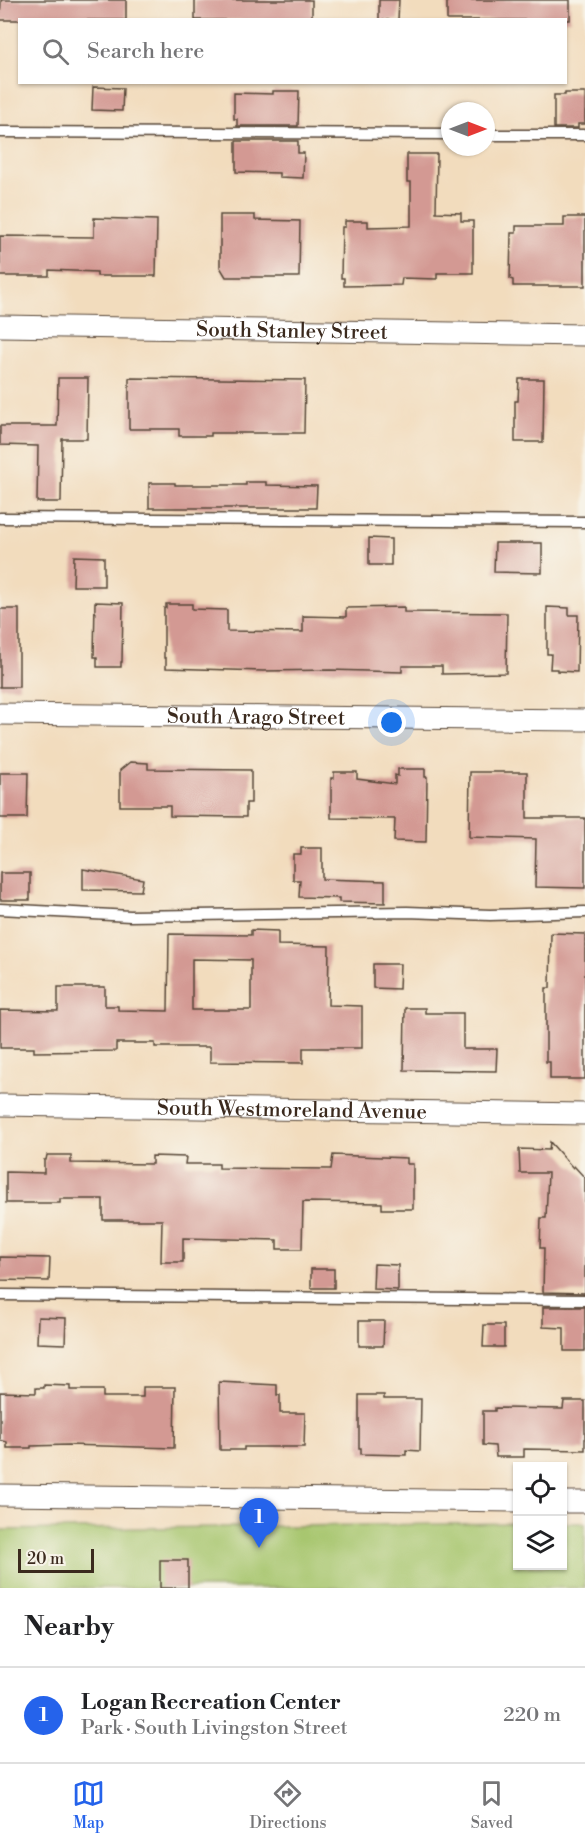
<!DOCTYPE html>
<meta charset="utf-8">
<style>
:root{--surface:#fff;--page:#f6f6f6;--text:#202124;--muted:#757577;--line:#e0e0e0;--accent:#2563eb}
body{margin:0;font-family:"Libre Bodoni",serif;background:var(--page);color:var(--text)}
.controls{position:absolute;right:18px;bottom:18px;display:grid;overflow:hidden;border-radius:0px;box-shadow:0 2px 4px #0004}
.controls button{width:54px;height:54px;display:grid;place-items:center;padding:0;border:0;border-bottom:2px solid var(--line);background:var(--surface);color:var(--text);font:30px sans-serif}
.compass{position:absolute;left:441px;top:102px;width:54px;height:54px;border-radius:50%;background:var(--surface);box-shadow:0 2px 4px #0004;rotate:90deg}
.scale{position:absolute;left:18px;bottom:15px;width:76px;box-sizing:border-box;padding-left:6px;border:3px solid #3b2a1e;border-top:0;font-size:16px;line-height:21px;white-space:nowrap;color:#3b2a1e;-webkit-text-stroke:4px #f7f3e8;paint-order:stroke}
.you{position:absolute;left:392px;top:723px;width:21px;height:21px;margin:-15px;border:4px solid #fff;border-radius:50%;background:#1a73e8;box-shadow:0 0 0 9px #1a73e833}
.badge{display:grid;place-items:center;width:39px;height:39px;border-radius:50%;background:var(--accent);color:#fff;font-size:20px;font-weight:700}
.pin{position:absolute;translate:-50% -50px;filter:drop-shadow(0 2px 3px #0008)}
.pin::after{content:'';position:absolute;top:32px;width:21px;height:18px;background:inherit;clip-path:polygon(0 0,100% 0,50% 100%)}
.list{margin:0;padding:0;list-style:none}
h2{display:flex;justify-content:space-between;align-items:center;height:78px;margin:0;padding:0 24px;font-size:26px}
h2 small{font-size:20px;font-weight:400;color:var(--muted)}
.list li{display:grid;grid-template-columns:39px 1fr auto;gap:18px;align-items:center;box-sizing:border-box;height:96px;padding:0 24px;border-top:2px solid var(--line)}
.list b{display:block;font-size:22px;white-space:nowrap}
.list p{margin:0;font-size:20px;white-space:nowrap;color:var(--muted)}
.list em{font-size:20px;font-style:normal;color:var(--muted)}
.icon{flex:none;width:33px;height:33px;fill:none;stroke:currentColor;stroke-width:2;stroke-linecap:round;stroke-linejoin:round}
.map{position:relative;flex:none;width:585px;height:1588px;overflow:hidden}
.search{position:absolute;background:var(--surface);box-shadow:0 2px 4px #0004;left:18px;right:18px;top:18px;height:66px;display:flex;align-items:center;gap:15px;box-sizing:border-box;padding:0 21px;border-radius:0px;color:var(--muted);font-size:22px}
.sheet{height:174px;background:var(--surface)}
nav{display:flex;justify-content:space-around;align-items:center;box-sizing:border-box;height:84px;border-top:2px solid var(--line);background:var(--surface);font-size:16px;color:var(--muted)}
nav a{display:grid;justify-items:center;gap:3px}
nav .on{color:var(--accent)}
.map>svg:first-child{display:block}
.green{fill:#a7c66e;stroke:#717846;stroke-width:1.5}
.building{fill:#d39993;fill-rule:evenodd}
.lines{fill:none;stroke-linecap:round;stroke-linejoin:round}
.lane-casing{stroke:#564536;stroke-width:13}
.street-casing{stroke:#564536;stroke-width:23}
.lane{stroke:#fff;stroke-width:10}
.street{stroke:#fff;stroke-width:21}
.labels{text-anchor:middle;stroke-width:4.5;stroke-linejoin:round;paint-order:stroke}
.street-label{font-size:21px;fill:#3b2a1e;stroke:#f7f3e8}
</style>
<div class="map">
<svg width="585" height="1588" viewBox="0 0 585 1588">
<rect width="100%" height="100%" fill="#f7f3e8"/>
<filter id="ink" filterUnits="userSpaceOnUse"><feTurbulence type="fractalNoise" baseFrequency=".0167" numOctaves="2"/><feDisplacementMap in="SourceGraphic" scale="12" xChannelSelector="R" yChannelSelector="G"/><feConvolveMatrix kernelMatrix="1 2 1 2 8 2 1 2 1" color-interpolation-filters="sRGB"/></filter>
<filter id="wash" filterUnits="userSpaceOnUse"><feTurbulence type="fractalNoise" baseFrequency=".008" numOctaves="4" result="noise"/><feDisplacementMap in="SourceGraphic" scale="24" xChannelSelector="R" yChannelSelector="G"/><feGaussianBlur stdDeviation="1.35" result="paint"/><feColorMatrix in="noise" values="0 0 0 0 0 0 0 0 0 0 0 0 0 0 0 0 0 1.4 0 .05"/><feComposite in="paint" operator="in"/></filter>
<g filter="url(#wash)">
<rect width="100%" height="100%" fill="#f2dcbd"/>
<!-- green -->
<path class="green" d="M517,1523l1,43h44l1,-43h22v65h-585v-58z"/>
<g id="blocks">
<!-- building -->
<path class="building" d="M1,0h125v20h-126z
M195,0h117v20h-117z
M379,0h20l-1,20h-19z
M447,0h123v20h-123z
M93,87l30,1 -1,23 -30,-1z
M273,91h26l-1,35h-61v-7h-3v-26l39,1z
M565,93h20v31h-7v4h-24v-33h11z
M236,141h62v12h6l-1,25 -24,-1v-4l-43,-1z
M407,154h30l-1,58 25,1v8h12v52h-36v6l-35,-1 -1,7 -57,1v-8h-3l1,-51h3v-6h23v6l43,-1v-44h-4z
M220,215h35v5l45,1 -1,56h-73l-6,-10z
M564,217h21v69h-72v-6l-3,-1 1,-46h5v-7h48z
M94,218l63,2 -1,56h-59v-4l-48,-2v6h-49v-40l94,1z
M58,378h30l-1,61h-25l-1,63h-24l1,-56 -38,-1v-19h57z
M129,378l176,2 -1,53h-93v3h-32v-7h-50z
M519,379h25l-1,63h-28v-41h3z
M246,482h20v3l51,1 -1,22h-167v-25h26v2h71z
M369,538l22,1v26h-22z
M495,543h47v30l-48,-1z
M74,556l30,1v29h-31z
M95,602l28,1 -1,59h-1v5h-24v-10h-3z
M166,604h26v5l35,1v21l76,1v-16l43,1v-9l58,-1v5l103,1 -1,60 -64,1v-8h-40v6l-72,-2 -67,1 -97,-3v-10h-2v-50h2z
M547,607l22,1v7h9l-1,57 -20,-1v-2h-7l1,-15h-4z
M0,609h19v78h-19z
M130,762l18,1v6l103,1v33h-5v14l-76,-1v-10h-50v-36z
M398,769h27v8h2l-1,65 -32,-1 1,-22 -64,-1v-40h3v-6h23v7l38,5v-9l3,1z
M470,772h57v46h58v70l-50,-1 1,-48 -67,-2z
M0,773h28l-1,45h-27z
M301,848h21v31l63,2v22l-46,-1v-4l-40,-1 1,-17h-7v-26h8z
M83,869l60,10 -2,12 -58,-1z
M0,873h30v27h-30z
M251,930l27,1v14l51,1 -1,59 34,1v42h-59v15l-93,-1v-15h-55v-4h-39v8l-82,1v-4h-34v-38l58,1v-24h47v19h13v4l50,1 1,-77 82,1zM192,959l59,1v50h-59z
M551,933l34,1v145h-35v-17h-4v-74h4z
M373,964h27l-1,25 -26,-1z
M405,1008h20v5h38v36h34l-1,22 -92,-1z
M550,1142l23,26 1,-2 11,12v115l-42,-1 1,-44h-4l1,-30h5l2,-45h-28l-1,-24 30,1z
M47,1155h24v8l81,1v-8l34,1 -1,7h34v4l112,1 2,-14 74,3v6h6v45h-31v-6l-79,-1 -1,47h-25v-9l-94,-2v24h-22l1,-42h-59v-21h-43v4h-54v-31l38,1v-13h2z
M0,1257l50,1 -1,23 -49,-1z
M374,1264l24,1v25l-25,-1z
M311,1269h23v19h-23z
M543,1307h42v44h-21v-23l-21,-1z
M38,1317l28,1 -1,26 -28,-1z
M359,1321h25l-1,25h-24z
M484,1325h20v22h-21z
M219,1382l58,3v10h3v18h25l-1,34h-60v3h-24z
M44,1385l26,1v4h33v7h40v-10h32l-1,61 -106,-3 -37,1v2h-24v-6l-7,-2v-48l36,1v-5h8z
M359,1395h25v4h37l-1,52 -14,-1v5l-45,-1v-6h-2z
M564,1401h21v49l-61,-1v8h-28l-1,-11 -12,-1v-34h12v-3l68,1z
M160,1560h28v28h-28z"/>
</g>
</g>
<g filter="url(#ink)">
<use href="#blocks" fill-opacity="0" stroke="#564536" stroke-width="1.5"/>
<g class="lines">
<defs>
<path id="lane" d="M0,132l450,2
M486,135h99
M0,518l585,4
M0,909l130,7 277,-4 83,3 95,-3
M0,1295l585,5"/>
<g id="street">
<path id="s1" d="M0,326l585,9"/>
<path id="s2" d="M0,714l585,6"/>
<path id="s3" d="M0,1105l585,9"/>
<path d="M0,1495l518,6"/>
<path d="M562,1502h23"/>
</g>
</defs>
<!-- lane casing -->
<use href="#lane" class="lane-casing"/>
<!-- street casing -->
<use href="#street" class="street-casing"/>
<!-- lane -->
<use href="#lane" class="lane"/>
<!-- street -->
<use href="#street" class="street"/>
</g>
</g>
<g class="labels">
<!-- street labels -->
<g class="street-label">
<text dy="7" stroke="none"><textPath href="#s1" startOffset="292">South Stanley Street</textPath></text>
<text dy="7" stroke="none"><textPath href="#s2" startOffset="256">South Arago Street</textPath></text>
<text dy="7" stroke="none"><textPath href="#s3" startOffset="292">South Westmoreland Avenue</textPath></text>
</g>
</g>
</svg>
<div class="controls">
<button><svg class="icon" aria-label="locate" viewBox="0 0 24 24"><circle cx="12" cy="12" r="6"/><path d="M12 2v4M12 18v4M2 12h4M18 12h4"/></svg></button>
<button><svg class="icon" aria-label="layers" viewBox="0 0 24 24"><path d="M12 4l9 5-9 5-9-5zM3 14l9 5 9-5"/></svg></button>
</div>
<svg class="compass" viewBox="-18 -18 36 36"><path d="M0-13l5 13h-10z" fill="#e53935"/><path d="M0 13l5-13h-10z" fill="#757577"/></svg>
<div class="scale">20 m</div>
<div class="you"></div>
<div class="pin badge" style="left:259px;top:1548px">1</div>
<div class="search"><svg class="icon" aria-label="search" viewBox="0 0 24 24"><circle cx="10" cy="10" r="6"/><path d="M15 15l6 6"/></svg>Search here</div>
</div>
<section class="sheet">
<h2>Nearby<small></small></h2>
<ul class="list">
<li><span class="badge">1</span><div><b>Logan Recreation Center</b><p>Park · South Livingston Street</p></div><em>220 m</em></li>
</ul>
</section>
<nav>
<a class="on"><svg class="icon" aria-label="map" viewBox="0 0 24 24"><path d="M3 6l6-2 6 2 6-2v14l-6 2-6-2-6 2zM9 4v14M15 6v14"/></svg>Map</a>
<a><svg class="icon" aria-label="directions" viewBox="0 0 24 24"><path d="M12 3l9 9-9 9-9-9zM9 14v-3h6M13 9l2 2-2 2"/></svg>Directions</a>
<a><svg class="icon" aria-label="saved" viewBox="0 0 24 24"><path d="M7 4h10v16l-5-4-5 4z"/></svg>Saved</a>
</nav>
